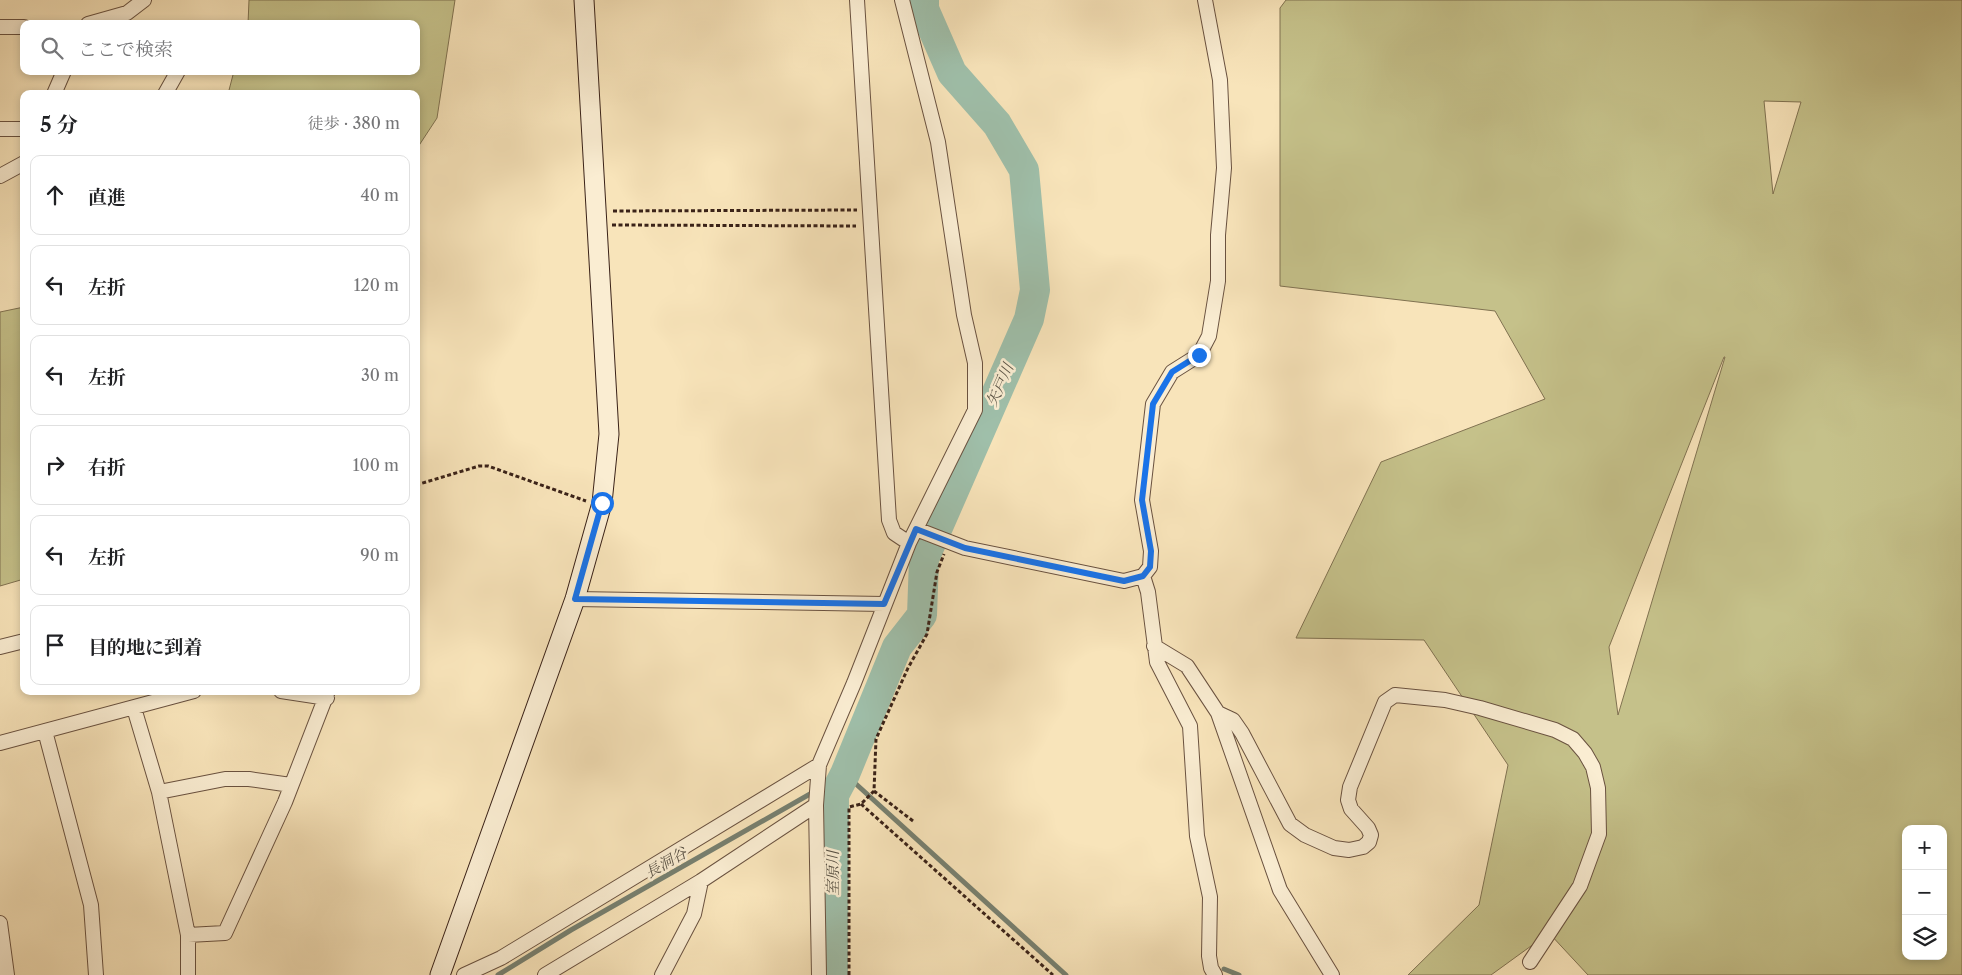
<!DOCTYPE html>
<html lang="ja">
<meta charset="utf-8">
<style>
:root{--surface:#fff;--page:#f2f2f2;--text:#202124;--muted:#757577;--line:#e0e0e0}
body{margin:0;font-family:"Libre Caslon Text","Noto Serif JP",serif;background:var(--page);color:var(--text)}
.controls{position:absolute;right:15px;bottom:15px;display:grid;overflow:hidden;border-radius:10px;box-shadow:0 2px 8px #0003}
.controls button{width:45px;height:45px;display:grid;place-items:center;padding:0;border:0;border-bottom:1px solid var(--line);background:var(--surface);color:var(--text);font:25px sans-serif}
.stop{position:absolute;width:15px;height:15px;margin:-11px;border:4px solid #1a73e8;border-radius:50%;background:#fff}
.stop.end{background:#1a73e8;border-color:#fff;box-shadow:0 1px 5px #0008}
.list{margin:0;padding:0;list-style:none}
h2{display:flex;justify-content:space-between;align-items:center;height:65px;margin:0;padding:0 20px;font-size:21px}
h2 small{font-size:16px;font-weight:400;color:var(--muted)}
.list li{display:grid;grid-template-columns:32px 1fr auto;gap:15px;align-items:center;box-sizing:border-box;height:80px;margin:0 10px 10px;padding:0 10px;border:1px solid var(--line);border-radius:10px}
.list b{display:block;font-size:19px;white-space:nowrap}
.list em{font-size:16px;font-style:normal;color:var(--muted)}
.icon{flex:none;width:28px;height:28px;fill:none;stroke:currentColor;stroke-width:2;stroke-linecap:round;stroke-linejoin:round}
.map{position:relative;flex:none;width:1962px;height:975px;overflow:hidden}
.search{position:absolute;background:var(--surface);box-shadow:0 2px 8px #0003;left:20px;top:20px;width:400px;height:55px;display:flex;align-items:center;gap:12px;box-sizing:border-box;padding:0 18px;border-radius:10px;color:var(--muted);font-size:19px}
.panel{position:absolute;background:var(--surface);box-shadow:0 2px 8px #0003;left:20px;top:90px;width:400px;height:605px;border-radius:10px}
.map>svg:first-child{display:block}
.green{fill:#c5c18a;stroke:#807251;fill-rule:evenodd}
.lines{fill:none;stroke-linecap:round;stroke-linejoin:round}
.stream{stroke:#778070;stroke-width:5}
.river{stroke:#9fbfaa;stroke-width:30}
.street-casing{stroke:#6a5240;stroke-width:16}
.secondary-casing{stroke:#3a2218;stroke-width:21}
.path{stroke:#3a2218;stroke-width:3;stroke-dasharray:4 2.5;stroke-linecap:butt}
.street{stroke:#faedd2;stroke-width:14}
.secondary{stroke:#faedd2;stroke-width:19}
.route{stroke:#1a73e8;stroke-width:6}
.labels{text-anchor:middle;stroke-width:5;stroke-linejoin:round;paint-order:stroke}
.water-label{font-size:15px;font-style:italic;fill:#585144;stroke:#faedd2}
</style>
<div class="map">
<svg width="1962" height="975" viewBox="0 0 1962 975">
<rect width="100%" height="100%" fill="#f8e4ba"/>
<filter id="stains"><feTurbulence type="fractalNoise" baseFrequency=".004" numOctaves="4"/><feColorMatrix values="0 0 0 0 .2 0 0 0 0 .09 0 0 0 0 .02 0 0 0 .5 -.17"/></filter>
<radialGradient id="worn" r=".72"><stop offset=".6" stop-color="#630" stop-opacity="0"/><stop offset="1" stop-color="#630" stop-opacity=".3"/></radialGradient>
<!-- green -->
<path class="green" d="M249,0h206l-18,118 -21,32v-56h-188l6,-23h182v-47h-168z
M1286,0h676v975h-374l-39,-42 -58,42h-83l71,-70 29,-140 -84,-125 -128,-2 85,-176 164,-63 -50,-88 -215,-25v-278zM1764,101l37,1 -28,92zM1724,357h1l-107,358 -9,-68zM1906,829h37v127h-37z
M24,307v272l-24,7v-274z"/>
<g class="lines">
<!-- stream -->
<path class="stream" d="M1224,969l15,6
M498,975l73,-45 274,-156 221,201"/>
<!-- river -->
<path class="river" d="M833,975l1,-180 11,-21 52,-127 25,-32 2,-56 105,-240 6,-29 -11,-120 -27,-46 -45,-51 -28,-64v-9"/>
<defs>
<path id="street" d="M857,0l32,520 5,13 15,10
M1205,0l15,80 4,88 -6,67v46l-9,55 -10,19 -27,17 -19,32 -11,96 9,51 -1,16 -7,9 5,16 9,70 33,64 7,110 13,61 -1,59 2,12 4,7
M88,24l39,-11 17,-13
M0,27h24
M54,94l10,-23
M165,94l13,-23
M0,129h24
M0,176l24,-13
M916,529l49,19 159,33 19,-5
M575,599l309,5
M1154,646l33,20 31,47 15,7 9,13 48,91 15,11 29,13 15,2 14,-3 6,-5 2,-7 -3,-7 -17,-19 -3,-9 2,-13 35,-85 10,-7 50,5 35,8 75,22 18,9 12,14 8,14 5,21 1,46 -19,52 -50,76
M0,647l24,-6
M281,691l46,7
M134,708l25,84 29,143v40
M1218,713l62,177 52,85
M45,731l46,174 5,70
M0,743l194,-52
M159,792l66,-13h24l42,6
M0,923l7,52
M188,935l37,-2 60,-131 43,-111
M464,975l37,-17 318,-193
M545,975l156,-94
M662,975l32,-61 7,-33 115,-76
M819,975l-3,-170 3,-40 35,-82 55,-140 66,-133v-47l-11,-48 -26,-173 -36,-142"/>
<path id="secondary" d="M440,975l135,-376 27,-96 7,-69 -25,-434"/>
</defs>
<!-- street casing -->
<use href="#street" class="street-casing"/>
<!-- secondary casing -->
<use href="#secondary" class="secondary-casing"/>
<!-- path -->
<path class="path" d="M613,211l244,-1
M612,225l244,1
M416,485l63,-19h9l98,35
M861,804l192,171
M913,821l-39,-30 2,-52 32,-71 19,-34 10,-62 7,-18
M849,975v-168l12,-3 13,-13"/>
<!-- street -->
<use href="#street" class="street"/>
<!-- secondary -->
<use href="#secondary" class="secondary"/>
</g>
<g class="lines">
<!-- route -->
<path class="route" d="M602,503l-27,96 309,5 32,-75 49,19 159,33 19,-5 7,-9 1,-16 -9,-51 11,-96 19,-32 27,-17"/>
</g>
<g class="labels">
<!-- water labels -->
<g class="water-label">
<text transform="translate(1000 385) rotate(-66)" y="5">矢戸川</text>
<text transform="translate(666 863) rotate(-30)" y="5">長洞谷</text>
<text transform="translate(833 873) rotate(-90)" y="5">室原川</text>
</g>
</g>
<rect width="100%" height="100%" filter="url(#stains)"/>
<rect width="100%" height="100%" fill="url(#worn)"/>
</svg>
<div class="controls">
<button>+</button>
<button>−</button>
<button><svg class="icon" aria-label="layers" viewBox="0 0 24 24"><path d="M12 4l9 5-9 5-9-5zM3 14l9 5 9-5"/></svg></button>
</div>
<div class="stop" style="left:602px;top:503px"></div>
<div class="stop end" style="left:1199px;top:355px"></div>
<div class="search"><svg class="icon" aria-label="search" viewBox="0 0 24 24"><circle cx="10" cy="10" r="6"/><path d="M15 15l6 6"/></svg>ここで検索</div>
<section class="panel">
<h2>5 分<small>徒歩 · 380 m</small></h2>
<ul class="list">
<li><svg class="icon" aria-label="ahead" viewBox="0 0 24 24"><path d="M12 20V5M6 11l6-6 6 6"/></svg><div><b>直進</b></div><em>40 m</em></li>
<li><svg class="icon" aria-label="left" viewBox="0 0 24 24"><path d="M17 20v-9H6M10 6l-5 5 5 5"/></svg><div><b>左折</b></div><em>120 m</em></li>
<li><svg class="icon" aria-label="left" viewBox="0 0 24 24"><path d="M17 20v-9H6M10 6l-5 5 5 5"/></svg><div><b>左折</b></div><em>30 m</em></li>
<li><svg class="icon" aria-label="right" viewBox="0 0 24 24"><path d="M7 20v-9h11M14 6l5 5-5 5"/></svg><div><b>右折</b></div><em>100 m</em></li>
<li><svg class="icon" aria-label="left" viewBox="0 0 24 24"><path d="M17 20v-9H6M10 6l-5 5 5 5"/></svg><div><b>左折</b></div><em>90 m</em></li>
<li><svg class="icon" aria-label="arrive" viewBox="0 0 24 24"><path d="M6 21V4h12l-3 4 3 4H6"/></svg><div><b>目的地に到着</b></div></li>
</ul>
</section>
</div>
